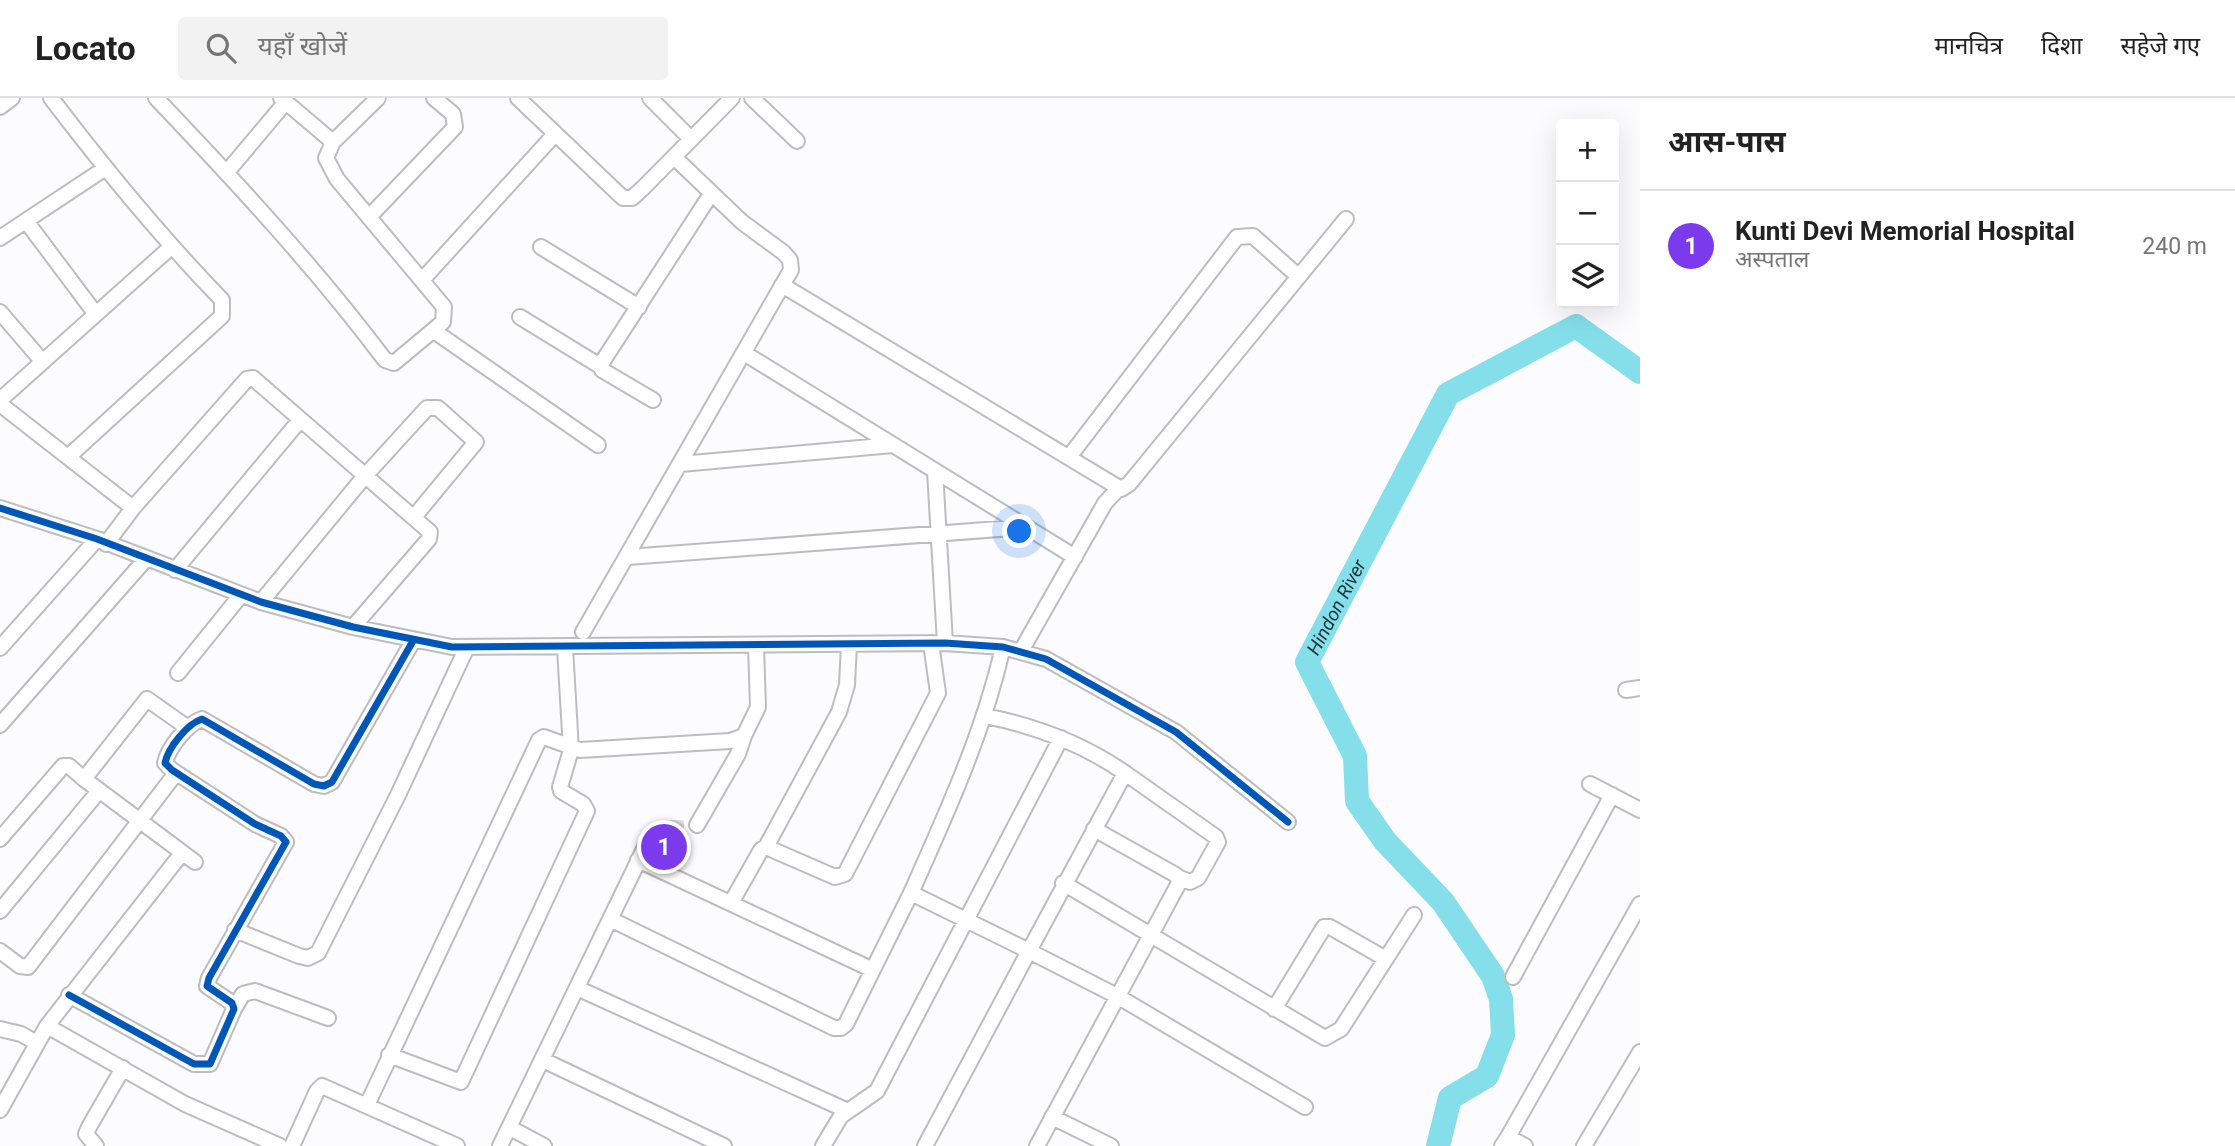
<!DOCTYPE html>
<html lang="hi">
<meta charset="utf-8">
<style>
:root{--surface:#fff;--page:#f2f2f2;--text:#222;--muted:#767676;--line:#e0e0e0;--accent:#7c3aed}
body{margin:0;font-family:Roboto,"Noto Sans Devanagari",sans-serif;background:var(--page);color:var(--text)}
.controls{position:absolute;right:21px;top:21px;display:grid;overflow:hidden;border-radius:7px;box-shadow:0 7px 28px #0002}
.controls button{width:63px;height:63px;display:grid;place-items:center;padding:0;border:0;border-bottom:2px solid var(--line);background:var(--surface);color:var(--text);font:35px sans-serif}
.you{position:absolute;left:1020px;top:434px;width:24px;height:24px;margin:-18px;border:5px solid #fff;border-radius:50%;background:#1a73e8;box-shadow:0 0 0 10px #1a73e833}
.badge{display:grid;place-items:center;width:46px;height:46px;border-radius:50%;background:var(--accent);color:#fff;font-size:23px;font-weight:700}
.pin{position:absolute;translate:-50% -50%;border:4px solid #fff;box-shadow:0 2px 7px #0006}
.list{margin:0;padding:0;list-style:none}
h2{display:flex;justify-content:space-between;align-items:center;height:91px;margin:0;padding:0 28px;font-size:30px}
h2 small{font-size:23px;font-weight:400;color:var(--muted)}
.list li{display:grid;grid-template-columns:46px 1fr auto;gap:21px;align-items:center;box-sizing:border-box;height:112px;padding:0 28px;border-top:2px solid var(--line)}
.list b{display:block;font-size:26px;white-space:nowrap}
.list p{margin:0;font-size:23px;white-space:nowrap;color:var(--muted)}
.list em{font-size:23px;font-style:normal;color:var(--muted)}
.icon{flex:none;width:38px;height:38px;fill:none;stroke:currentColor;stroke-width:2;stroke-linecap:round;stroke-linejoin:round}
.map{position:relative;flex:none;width:1640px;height:1048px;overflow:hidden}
header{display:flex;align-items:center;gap:42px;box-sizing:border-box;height:98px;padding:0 35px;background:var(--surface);border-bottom:2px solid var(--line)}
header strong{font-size:33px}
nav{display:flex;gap:38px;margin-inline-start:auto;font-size:24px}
.search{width:490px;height:63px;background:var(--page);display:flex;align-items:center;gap:18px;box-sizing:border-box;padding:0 24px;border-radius:7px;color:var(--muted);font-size:26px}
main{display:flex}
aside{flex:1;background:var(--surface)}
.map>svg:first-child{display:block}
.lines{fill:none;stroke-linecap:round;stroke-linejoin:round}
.river{stroke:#85dfea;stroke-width:24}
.building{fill:#ede3e8;stroke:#c6c4c6;stroke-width:2;filter:url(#shadow)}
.street-casing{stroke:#bdbdbf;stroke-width:18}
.street{stroke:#fff;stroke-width:14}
.cycleway-casing{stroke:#fbfbff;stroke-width:11}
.cycleway{stroke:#0057b8;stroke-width:7}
.labels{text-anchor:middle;stroke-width:6;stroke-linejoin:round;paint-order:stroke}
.water-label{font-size:19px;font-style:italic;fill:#1f3538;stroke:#fbfbff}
</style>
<header>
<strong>Locato</strong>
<div class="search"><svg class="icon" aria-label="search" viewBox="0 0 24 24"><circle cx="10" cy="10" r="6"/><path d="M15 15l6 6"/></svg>यहाँ खोजें</div>
<nav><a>मानचित्र</a><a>दिशा</a><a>सहेजे गए</a></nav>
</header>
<main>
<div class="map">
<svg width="1640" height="1048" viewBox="0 0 1640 1048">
<defs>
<filter id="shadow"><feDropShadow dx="6" dy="-6" stdDeviation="3.5" flood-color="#0004"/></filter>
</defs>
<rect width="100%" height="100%" fill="#fcfcfe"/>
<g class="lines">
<!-- river -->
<path class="river" id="s1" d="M1438,1048l12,-48 37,-22 16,-41 -2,-36 -8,-23 -50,-74 -58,-61 -28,-40 -2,-45 -48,-94 141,-268 128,-68 64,46"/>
</g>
<!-- building -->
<path class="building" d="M661,726l20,8 -13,31 -16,-7z"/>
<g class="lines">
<defs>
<path id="street" d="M51,0c54,71 109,138 171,202v16l-154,141
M156,0c80,84 159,169 229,262l9,3 49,-41 1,-15 -107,-128 -11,-21 7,-16 45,-44
M281,0l52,44
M518,0l105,100h9l11,-10 89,-90
M650,0l41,41
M752,0l45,43
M0,9l12,-9
M227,74l58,-69
M369,119l86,-90 -2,-13 -19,-16
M26,123l69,92
M0,140l104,-69
M541,149l98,60
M423,181l132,-145
M782,187l339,204 8,-5 217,-265
M0,214l42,49
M520,219l80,49
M434,233l164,114
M744,255l331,204
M0,302l171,-153
M653,302l-51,-30 -1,-6 110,-170
M0,306l133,104
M1069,359l168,-220 16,-1 45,40
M681,366l212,-19
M935,373l10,172
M0,410l97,31 164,63 92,25 99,20 493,-4 58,4 43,12 130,73 112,90
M106,446l27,-36 114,-129 6,-1 177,154 -1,7 -76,88
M628,459l398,-30
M175,472l125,-150
M261,504l103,-125 63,-69h11l38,34 -62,75
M583,534l208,-362 -1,-10 -6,-7 -42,-31 -68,-65
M0,550l97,-109
M1021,553l84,-148 13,-14
M178,575l63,-78
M1626,592l14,-2
M985,618c51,10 97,27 140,57
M0,627l146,-166
M188,630l-41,-29 -63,80 111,83
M1590,686l50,26
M697,727l41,-71 6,-18
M0,741l63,-73h6l15,13
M766,749l73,-135 8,-27 2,-41
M638,762l233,109
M1180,780l10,4 8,-4 20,-36 -2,-5 -91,-64 -96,178 88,45 188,111
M1063,785l262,155 16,-9 73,-114
M731,805l30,-53 5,-3 69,30 10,-3 93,-181 -7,-50
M0,813l98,-119
M610,821l224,109h7l5,-4 65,-131
M235,832l64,26 9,2 10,-5 80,-158 69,-148
M0,853l20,15 8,1 148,-194
M1513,879l99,-182
M577,890l271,123
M69,897l125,69h16l24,-55 -2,-6 -25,-17 2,-8 77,-136 -5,-6 -26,-12 -83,-54 -7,-7c3,-15 22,-39 37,-44l112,65 10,2 8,-4 81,-141
M234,911l9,-15 12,-3 73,27
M1274,911l50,-82h6l56,32
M47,928l135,-173
M0,931l21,5 16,9
M389,957l72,27 126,-271 -4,-7 -22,-13 -1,-4 11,-37 -6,-102
M543,962l181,86
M367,1007l172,-365 5,-3 36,13 150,-9 14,-5 14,-29 -2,-61
M0,1012l47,-84 138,78 95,42
M1052,1019l59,29
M510,1030l34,18
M1508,1039l132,-233
M96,1048l-10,-12 3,-7 34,-59
M292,1048l25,-55 5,-5 135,60
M500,1048l147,-303
M823,1048l18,-30 36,-25 184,-353
M925,1048l104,-195 -118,-58c36,-81 72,-159 92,-246
M1037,1048l143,-265 -4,-6 -82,-46
M1502,1048l6,-9 17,9
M1584,1048l56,-94"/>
</defs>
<!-- street casing -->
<use href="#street" class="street-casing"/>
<!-- street -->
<use href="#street" class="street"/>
<defs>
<path id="cycleway" d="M0,410l97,31 164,63 92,25 99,20 493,-4 58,4 43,12 130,73 112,90
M69,897l125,69h16l24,-55 -2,-6 -25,-17 2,-8 77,-136 -5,-6 -26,-12 -83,-54 -7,-7c3,-15 22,-39 37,-44l112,65 10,2 8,-4 81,-141"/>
</defs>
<!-- cycleway casing -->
<use href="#cycleway" class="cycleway-casing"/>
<!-- cycleway -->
<use href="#cycleway" class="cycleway"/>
</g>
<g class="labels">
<!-- water labels -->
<g class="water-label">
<text dy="7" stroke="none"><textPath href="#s1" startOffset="632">Hindon River</textPath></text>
</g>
</g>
</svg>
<div class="controls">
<button>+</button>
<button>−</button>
<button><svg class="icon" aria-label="layers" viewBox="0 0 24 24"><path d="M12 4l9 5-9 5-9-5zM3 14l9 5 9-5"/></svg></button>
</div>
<div class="you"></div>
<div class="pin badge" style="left:664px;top:749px">1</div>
</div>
<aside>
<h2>आस-पास<small></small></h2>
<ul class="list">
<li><span class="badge">1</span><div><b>Kunti Devi Memorial Hospital</b><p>अस्पताल</p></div><em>240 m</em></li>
</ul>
</aside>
</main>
